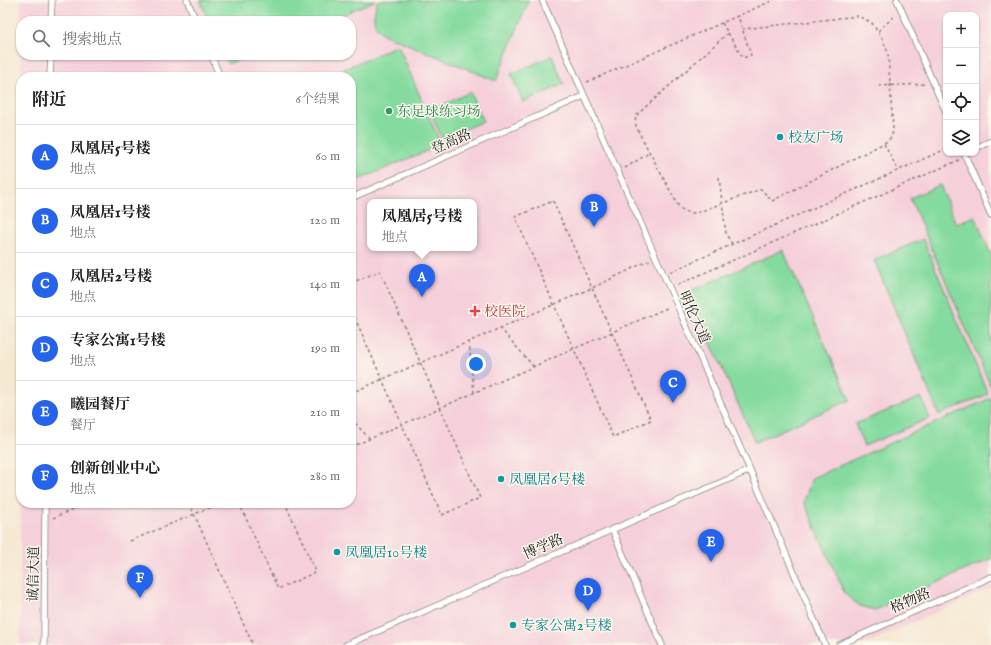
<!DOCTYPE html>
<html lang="zh">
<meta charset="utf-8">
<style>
:root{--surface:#fff;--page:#f6f6f6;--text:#202124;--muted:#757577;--line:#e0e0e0;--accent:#2563eb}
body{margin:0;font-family:"IM FELL English","Noto Serif SC",serif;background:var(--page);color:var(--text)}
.controls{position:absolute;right:12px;top:12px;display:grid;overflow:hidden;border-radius:8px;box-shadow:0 1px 3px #0004}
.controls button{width:36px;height:36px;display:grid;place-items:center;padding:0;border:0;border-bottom:1px solid var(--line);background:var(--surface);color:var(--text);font:20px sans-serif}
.you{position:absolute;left:476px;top:364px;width:14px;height:14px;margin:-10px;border:3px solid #fff;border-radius:50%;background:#1a73e8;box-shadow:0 0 0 6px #1a73e833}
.badge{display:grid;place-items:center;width:26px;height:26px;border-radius:50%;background:var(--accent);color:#fff;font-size:13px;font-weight:700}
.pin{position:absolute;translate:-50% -33px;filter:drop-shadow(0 1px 2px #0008)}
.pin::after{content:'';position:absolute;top:21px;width:14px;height:12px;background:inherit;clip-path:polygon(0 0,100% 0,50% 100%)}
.popup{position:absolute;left:367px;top:199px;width:110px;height:52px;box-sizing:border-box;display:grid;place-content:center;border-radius:8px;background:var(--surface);filter:drop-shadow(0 1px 3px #0005);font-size:13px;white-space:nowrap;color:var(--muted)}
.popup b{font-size:15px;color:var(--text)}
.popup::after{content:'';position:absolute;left:50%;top:100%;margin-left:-8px;border:8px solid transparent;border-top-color:var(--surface)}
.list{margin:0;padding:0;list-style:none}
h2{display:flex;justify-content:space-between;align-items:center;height:52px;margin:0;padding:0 16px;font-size:17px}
h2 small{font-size:13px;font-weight:400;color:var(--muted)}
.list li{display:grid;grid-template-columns:26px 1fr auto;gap:12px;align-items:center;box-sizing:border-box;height:64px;padding:0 16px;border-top:1px solid var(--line)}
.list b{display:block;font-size:15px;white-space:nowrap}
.list p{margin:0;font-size:13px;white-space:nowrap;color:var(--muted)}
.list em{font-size:13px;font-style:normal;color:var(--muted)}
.icon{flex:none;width:22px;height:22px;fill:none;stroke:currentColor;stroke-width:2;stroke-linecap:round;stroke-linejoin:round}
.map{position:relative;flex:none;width:991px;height:645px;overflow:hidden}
.search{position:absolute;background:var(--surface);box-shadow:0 1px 3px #0004;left:16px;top:16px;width:340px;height:44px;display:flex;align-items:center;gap:10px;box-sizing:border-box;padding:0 14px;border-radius:16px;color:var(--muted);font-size:15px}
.panel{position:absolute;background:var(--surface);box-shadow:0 1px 3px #0004;left:16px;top:72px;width:340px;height:436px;border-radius:16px}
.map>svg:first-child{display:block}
.built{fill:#f5cfda;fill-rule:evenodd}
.green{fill:#85db9f;stroke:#507c5e}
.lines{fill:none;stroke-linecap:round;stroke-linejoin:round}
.lane-casing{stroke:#898276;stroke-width:7}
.path{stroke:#898276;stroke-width:1.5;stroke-dasharray:3 3;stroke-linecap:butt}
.lane{stroke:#fff;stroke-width:5.5}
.leisure-dot{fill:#2e9e5b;stroke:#fbf7ec;stroke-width:1.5}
.culture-dot{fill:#0f9aa8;stroke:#fbf7ec;stroke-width:1.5}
.health-dot{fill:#e0444e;stroke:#fbf7ec;stroke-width:1.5}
.labels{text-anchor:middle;stroke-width:3;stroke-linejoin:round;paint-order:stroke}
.leisure-label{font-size:14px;fill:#27864d;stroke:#fbf7ec;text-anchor:start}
.culture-label{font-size:14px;fill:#0d838f;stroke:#fbf7ec;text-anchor:start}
.street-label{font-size:14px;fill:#1c1c1c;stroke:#fbf7ec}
.health-label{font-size:14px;fill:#be3a42;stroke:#fbf7ec;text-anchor:start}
</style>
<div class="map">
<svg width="991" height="645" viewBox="0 0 991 645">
<rect width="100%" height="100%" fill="#fbf7ec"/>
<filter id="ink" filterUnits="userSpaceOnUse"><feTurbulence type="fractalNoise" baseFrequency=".025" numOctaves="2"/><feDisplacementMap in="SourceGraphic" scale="8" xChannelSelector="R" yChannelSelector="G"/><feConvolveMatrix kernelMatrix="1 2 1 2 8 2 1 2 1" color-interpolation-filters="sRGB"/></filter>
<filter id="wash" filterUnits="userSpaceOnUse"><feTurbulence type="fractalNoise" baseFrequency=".012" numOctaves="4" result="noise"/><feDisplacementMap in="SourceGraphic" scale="16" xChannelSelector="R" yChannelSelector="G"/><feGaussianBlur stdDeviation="0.9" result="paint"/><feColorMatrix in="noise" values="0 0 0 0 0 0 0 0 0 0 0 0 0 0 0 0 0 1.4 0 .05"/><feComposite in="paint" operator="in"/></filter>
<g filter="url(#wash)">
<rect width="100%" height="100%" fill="#f6e8d1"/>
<!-- built -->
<path class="built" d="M21,0h970v588l-129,57h-842l1,-519v377h330v-426h-330v-22h330v-34h-330zM946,15h30v138h-30zM370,202h104v46h-104z"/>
<!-- green -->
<path class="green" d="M200,0h176l-48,21h-119z
M378,0h151l-33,81 -113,-47c-12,-11 -10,-19 -5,-34z
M398,45l43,100 -90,38v-106h-25z
M224,55h26l-22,9z
M552,56l12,28 -41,18 -12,-28z
M470,92l13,29 -41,18 -12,-28z
M940,185l16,39 19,-8 16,39v132l-81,-189z
M923,239l65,155 -49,21 -65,-155z
M783,250l67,150 -95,42 -67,-150z
M921,397l9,21 -66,28 -9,-22z
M991,398v161l-116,51 -15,-4 -15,-12 -41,-92 8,-24z"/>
</g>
<g filter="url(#ink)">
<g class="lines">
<defs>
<path id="lane" d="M187,0l9,21
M542,0l208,470 75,175
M897,0l49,112
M51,21l1,-21
M211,55l9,22
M50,77l1,-22
M976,148l15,-7
M964,153l27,62
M351,198l233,-102
M612,529l50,116
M44,645l1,-142
M346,645l404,-175
M839,645l152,-68"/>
</defs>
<!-- lane casing -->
<use href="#lane" class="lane-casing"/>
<!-- path -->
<path class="path" d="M722,23l21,35 8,-3 -13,-39
M878,31l18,-16
M728,33l-88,79 -4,4 -1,6 2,7 42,78c5,5 10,6 17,6l65,-24 11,12 116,-60 4,-5 1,-7 -5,-76 -5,-13 -11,-17 -14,-7 -115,13
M587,82l187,-82
M879,86l46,-2
M884,144l14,26
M625,168l24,-15
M719,177l7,57 6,10
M553,201l98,219 -38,17 -98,-220z
M670,272l276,-123
M351,283l29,-12 100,227 -38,17 -91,-206
M677,285l282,-125
M500,328l34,39
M469,342l5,51
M351,393l241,-105 58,-28
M351,419l19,20
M351,447l318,-140
M189,503l64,142
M239,503l39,86 38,-17 -31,-69
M53,518l35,-15
M130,541l91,-38"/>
<!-- lane -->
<use href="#lane" class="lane"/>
</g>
</g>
<!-- markers -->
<circle class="leisure-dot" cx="389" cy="111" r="4"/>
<g class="culture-dot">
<circle cx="780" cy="137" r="4"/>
<circle cx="501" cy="479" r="4"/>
<circle cx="337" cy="552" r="4"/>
<circle cx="513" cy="625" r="4"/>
</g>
<path class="health-dot" d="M473 305h4v4h4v4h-4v4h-4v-4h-4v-4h4z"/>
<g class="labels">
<!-- leisure labels -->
<g class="leisure-label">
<text x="397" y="116">东足球练习场</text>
</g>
<!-- culture labels -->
<g class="culture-label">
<text x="788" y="142">校友广场</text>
<text x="509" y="484">凤凰居6号楼</text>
<text x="345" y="557">凤凰居10号楼</text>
<text x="521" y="630">专家公寓2号楼</text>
</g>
<!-- street labels -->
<g class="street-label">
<text transform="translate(451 141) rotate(-24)" y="5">登高路</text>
<text transform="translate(695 317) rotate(66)" y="5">明伦大道</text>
<text transform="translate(543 546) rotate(-24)" y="5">博学路</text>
<text transform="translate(33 574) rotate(-89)" y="5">诚信大道</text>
<text transform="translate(910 600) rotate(-24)" y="5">格物路</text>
</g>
<!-- health labels -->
<g class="health-label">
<text x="484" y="316">校医院</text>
</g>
</g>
</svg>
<div class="controls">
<button>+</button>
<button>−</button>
<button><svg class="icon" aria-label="locate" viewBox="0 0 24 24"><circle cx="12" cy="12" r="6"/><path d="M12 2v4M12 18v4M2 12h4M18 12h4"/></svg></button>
<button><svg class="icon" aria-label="layers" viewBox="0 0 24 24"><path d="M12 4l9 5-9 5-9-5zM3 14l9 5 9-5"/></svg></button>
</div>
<div class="you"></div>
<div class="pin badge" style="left:422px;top:297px">A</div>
<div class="popup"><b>凤凰居5号楼</b>地点</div>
<div class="pin badge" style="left:594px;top:227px">B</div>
<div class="pin badge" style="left:673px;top:403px">C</div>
<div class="pin badge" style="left:588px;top:611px">D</div>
<div class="pin badge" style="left:711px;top:562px">E</div>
<div class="pin badge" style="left:140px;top:598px">F</div>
<div class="search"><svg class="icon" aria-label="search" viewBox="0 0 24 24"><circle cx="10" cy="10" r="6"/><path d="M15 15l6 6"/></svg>搜索地点</div>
<section class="panel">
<h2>附近<small>6个结果</small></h2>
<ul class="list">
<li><span class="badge">A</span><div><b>凤凰居5号楼</b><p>地点</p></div><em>60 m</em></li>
<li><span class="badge">B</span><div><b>凤凰居1号楼</b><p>地点</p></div><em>120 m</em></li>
<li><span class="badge">C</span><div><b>凤凰居2号楼</b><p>地点</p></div><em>140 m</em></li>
<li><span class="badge">D</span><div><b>专家公寓1号楼</b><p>地点</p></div><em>190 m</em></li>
<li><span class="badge">E</span><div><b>曦园餐厅</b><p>餐厅</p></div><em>210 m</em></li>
<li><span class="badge">F</span><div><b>创新创业中心</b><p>地点</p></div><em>280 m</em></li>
</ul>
</section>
</div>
